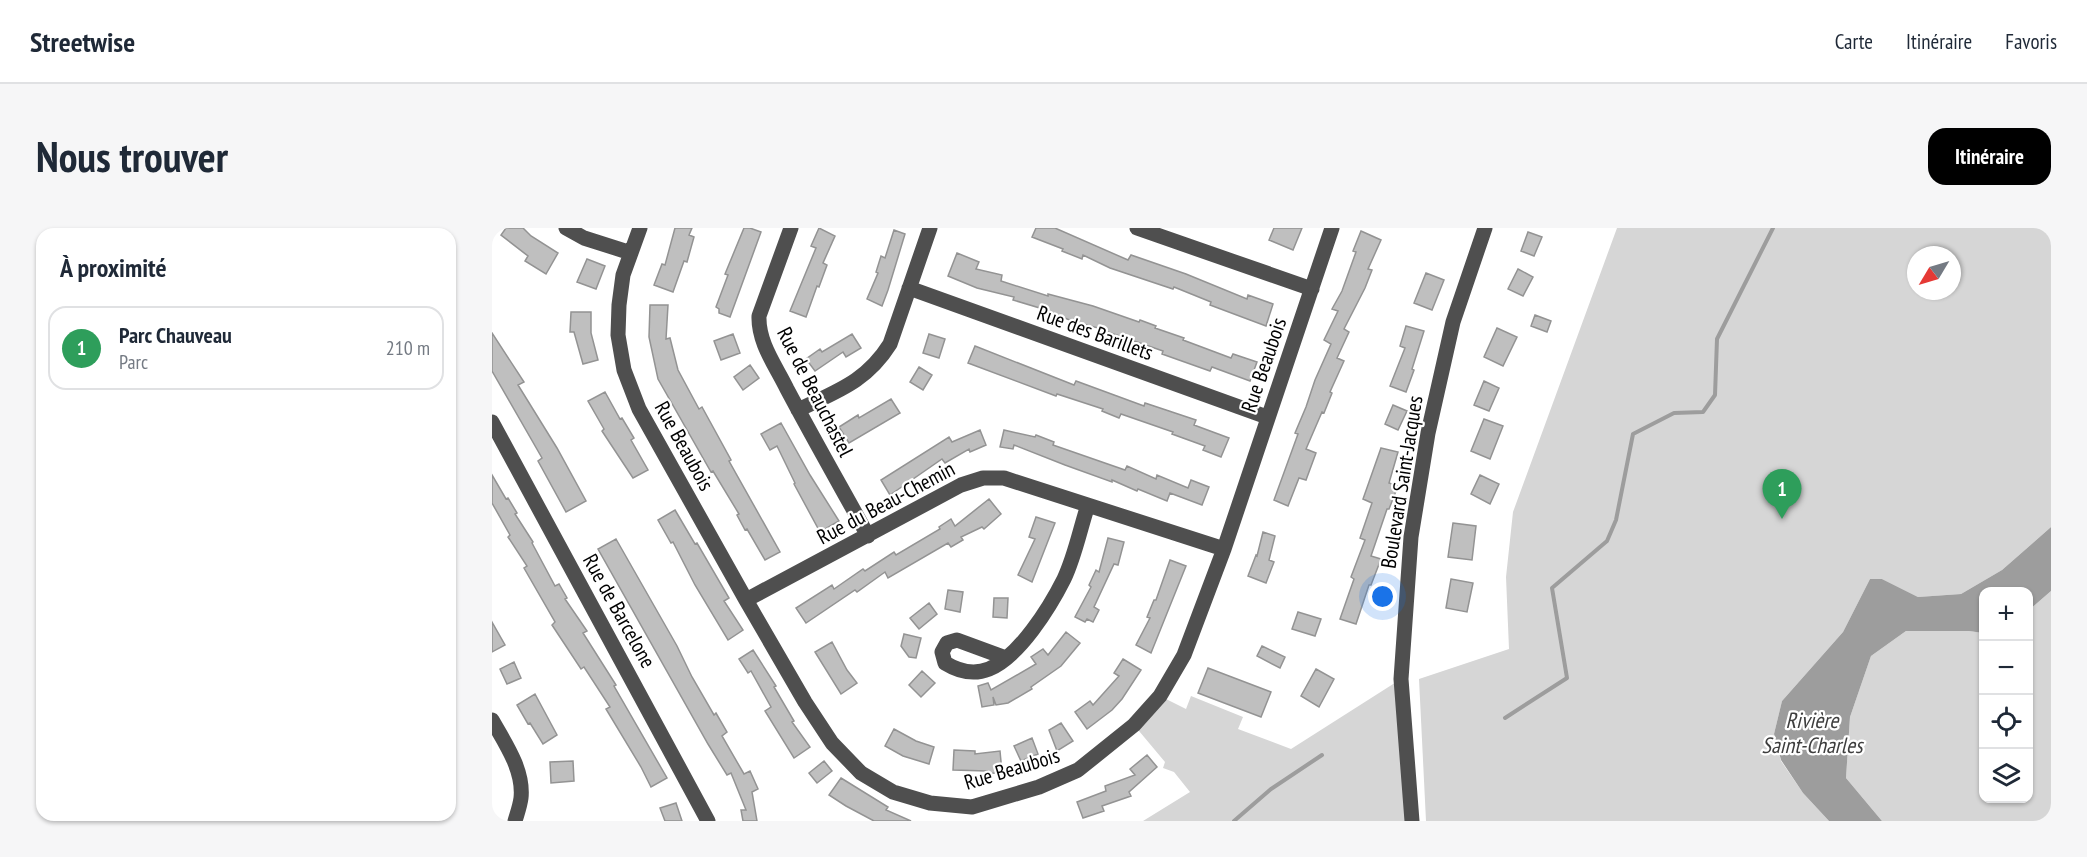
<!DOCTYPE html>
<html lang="fr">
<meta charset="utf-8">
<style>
:root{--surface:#fff;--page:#f6f6f7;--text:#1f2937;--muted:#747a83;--line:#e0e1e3;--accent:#000}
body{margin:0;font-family:"PT Sans Narrow",sans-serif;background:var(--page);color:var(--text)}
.controls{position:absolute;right:18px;bottom:18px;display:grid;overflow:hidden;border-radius:12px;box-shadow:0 2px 4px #0004}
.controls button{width:54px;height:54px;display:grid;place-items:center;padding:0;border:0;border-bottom:2px solid var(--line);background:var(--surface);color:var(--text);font:30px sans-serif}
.compass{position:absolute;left:1415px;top:18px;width:54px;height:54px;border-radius:50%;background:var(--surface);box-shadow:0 2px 4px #0004;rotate:232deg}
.you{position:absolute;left:891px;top:369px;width:21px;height:21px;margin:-15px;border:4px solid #fff;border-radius:50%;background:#1a73e8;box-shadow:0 0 0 9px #1a73e833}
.badge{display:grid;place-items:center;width:39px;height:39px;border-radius:50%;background:var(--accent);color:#fff;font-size:20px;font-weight:700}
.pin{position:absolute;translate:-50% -50px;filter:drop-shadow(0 2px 3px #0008)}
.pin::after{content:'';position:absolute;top:32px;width:21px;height:18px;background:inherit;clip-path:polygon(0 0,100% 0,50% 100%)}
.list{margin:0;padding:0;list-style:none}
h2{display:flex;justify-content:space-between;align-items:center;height:78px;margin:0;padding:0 24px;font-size:26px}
h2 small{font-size:20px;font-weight:400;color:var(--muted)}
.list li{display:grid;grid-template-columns:39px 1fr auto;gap:18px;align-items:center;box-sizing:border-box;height:84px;margin:0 12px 12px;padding:0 12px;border:2px solid var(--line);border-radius:18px}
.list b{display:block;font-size:22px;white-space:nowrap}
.list p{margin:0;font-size:20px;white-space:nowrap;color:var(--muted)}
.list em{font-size:20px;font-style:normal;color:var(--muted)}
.icon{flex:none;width:33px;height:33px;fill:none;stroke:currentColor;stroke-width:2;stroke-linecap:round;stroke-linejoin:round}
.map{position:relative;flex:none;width:1559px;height:593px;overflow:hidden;border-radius:18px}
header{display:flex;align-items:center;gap:36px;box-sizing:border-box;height:84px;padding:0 30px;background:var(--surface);border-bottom:2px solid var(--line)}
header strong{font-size:28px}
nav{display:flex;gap:33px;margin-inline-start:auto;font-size:21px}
.intro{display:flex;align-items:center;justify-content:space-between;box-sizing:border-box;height:144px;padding:0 36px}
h1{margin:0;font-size:42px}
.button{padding:15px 27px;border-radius:18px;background:var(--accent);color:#fff;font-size:21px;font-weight:700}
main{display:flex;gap:36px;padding:0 36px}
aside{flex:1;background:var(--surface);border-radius:18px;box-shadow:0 2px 4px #0004}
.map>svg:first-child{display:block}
.green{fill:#d6d6d6;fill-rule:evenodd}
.water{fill:#9d9d9d}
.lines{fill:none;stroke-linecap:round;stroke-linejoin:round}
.stream{stroke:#9d9d9d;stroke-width:4}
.building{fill:#bfbfbf;stroke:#939393;stroke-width:1.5}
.minor{stroke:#4f4f4f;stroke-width:15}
.labels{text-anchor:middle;stroke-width:4.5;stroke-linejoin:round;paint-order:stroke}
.street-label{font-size:21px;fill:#000;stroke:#fff}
.water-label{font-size:22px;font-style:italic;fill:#3e3e3e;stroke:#fff}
</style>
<header>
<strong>Streetwise</strong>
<nav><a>Carte</a><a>Itinéraire</a><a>Favoris</a></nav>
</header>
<div class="intro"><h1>Nous trouver</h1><a class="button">Itinéraire</a></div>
<main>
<aside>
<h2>À proximité<small></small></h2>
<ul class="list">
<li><span class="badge" style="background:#2e9e5b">1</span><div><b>Parc Chauveau</b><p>Parc</p></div><em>210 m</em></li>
</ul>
</aside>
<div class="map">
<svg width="1559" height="593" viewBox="0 0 1559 593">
<rect width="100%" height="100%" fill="#fff"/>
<!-- green -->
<path class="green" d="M1125,0h434v299l-49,43 -41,24 -43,3 -36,-18h-12l-27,53 -61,69 -8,33 7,27 22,32 26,28h-403l-7,-142 90,-30 -3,-72 7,-65zM1424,27h36v36h-36z
M1559,363v230h-169l-36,-43 4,-61 21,-61 35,-25h63l14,2 1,165h44l1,-188z
M909,451l11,142h-269l47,-29 -16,-20 -11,-4 2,-6 -31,-37 26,-29 26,13 5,-13 52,21 -5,12 53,20z"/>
<!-- water -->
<path class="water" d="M1559,299v64l-22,19 -1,-18h-44l-1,41 -14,-2h-63l-35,25 -21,61 -4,61 36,43h-53l-26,-28 -22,-33 -7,-26 8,-33 61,-69 27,-53h12l36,18 43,-3 41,-24z"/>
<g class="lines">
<!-- stream -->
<path class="stream" d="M1013,490l62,-40 -15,-90 55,-47 9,-21 17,-86 41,-21 29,-1 12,-17 2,-56 56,-111
M742,593l37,-32 51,-34"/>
</g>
<!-- building -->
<path class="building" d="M14,0h17l8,8 27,17 -12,21 -21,-13 3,-5 -27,-21z
M183,0h17l-3,7 5,2 -7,25 -3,-1 -11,31 -19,-7 8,-21 3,1z
M252,0h6l11,4 -31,85 -11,-4v-4l-3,-2 12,-32 -3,-1z
M327,0l16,8 -12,27 4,2 -8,22 -2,-1 -11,31 -16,-6 26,-63 -5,-2z
M544,0h19l73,32 3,-5 55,19 61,25 1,-4 25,9 -7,22 -56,-21 1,-3 -37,-15 -1,2 -63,-21 -27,-13 -1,4 -20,-8 1,-2 -31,-12z
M782,0h28l-9,22 -24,-10z
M402,2l11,4 -17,56 -6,16 -15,-7 11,-26 -2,-1 5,-16 4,2z
M869,3l20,9 -13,29 4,1 -7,18 -21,41 5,3 -12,26 7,3 -14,31 2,1 -8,20 -2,-1 -16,37 10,4 -10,27 -7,-2 -11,28 -14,-6 24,-66 -3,-1 11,-26 9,-27 16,-36 -7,-4 14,-29 -6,-2 10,-18 14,-39 -3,-1z
M1036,4l14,5 -8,19 -13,-5z
M465,25l22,9 -3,7 26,6 -1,6 47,15v-2l45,12 46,16 1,-2 16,6 -1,2 29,10 -1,2 48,18 2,-4 24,8 -7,19 -38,-14 -2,4 -48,-17 1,-3 -61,-21v-1l-30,-8 -29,-12 -30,-9 1,-3 -37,-9 -29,-12z
M95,31l18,7 -9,23 -19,-7z
M1026,41l15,8 -10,19 -15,-7z
M934,45l18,7 -12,30 -18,-7z
M158,77h18l-2,34 4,-1 8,32 21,39 3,-2 29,53 -2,1 51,91 -15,8 -18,-31 -2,1 -8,-15 2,-1 -26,-43 -2,1 -53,-93 -9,-42z
M79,84h20v21l7,27 -15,4 -9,-32h-4z
M1043,87l16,6 -4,11 -16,-6z
M914,98l18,5 -12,38 2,1 -8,22 -16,-6 15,-38 -5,-2z
M1005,100l20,9 -14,29 -19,-9z
M0,105l32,49 -6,3 39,63 29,53 -20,11 -28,-51 4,-3 -50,-87z
M241,106l7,19 -19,7 -7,-19z
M360,106l9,14 -15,9 -3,-5 -28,19 -9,-12 14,-10 2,3z
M437,106l16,5 -6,19 -16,-5z
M483,118l99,39 2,-4 68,25 1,-3 51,17 -2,5 35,13 -8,19 -18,-7 2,-4 -33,-12 1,-2 -52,-18 -2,4 -17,-7 1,-2 -46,-15 -1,2 -88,-33z
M258,137l9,13 -16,12 -9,-13z
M427,139l13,8 -9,15 -13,-8z
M992,153l15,7 -10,23 -15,-6z
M113,164l15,27 2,-1 12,20 -3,2 17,30 -15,8 -31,-47 2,-2 -16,-28z
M399,171l9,14 -51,30 -10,-16 19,-12 1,3z
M901,177l14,6 -9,19 -13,-6z
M992,191l19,7 -13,33 -19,-8z
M289,195l29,52 29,46 -19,11 -26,-48 1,-1 -18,-37 -7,4 -9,-16z
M488,202l6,15 -16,7 -1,-3 -24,14 -3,-4 -52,36 -9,-15 68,-43 3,5z
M512,202l31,7 1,-2 18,7 -1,3 72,25 2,-4 29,13 1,-4 31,13 3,-8 18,7 -7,18 -32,-12 -3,8 -29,-12 -1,2 -25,-11v2l-47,-17 -51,-20 -1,4 -13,-2z
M889,220l17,4 -9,31 9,3 -9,23h-2l-16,47 10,3 -10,26h-2l-13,39 -16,-5 14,-40 -3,-2 14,-37 -5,-2 12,-35 -9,-4z
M0,247l14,24 2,-1 9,15 -2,1 18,28 -1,1 23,43 4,-2 8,14 -2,1 22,32 -4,2 33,52 -2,1 53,92 -16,9 -10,-20 -35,-58 4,-2 -26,-40 -3,2 -29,-44 3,-3 -31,-54 3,-2 -19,-29 2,-2 -18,-32z
M988,247l19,9 -9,20 -19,-10z
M497,271l12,15 -17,15 -2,-2 -21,10 2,3 -12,7 -3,-4 -60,35 -3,-6 -28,20 -2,-2 -49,33 -10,-15 36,-23 2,4 29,-20 2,2 29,-19 2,3 44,-26 -1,-2 12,-8 4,7z
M183,282l20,34 2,-1 32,55 -5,3 19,29 -15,10 -33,-55 -22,-43 -2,1 -13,-23z
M544,289l19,6 -23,59 -14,-7 17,-36 -6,-2z
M961,295l23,3 -4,34 -24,-3z
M771,304l12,4 -6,24 5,2 -8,21 -18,-7 8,-21 1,1z
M616,310l16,4 -6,23 -4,-1 -20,43 5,3 -6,12 -6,-3 -2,3 -10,-5 16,-30 -2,-2 7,-15 3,2z
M124,311l61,107 15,31 22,38 2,-2 11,19 -5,4 22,38 6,-3 8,18 -6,3 5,29h-14l-2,-11h5l-15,-37 -4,2 -19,-31 -110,-195z
M678,332l16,6 -35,87 -15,-8 14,-27 -3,-1 7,-17h2z
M959,351l22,4 -6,29 -21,-4z
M456,362l15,2 -3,20 -15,-3z
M502,370h14l-1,20 -14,-1z
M437,375l8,11 -18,15 -9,-11z
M806,384l23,7 -6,17 -23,-7z
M0,394l13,23 -13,7z
M574,404l14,11 -19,23 -30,21 1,2 -24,14 -12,2 -3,-8 1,8 -12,2 -4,-21 10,-3 3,7 45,-26 -5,-7 12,-8 5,6z
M412,406l17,4 -5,20 -7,-1 -8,-11z
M340,414l15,28 10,13 -16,11 -26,-42z
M770,418l23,11 -5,11 -23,-12z
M261,422l23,36 -2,1 20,34 -2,1 18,25 -16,11 -29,-47 6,-4 -20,-36 -3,2 -9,-14z
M631,431l18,11 -19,29 -10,11 -25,19 -12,-17 15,-11 3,4 26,-29 -5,-3z
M22,434l7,16 -14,6 -7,-15z
M716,440l63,24 -10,25 -63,-24z
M824,441l18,10 -15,28 -18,-11z
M430,443l13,12 -14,14 -12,-12z
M43,466l22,41 -14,9 -13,-21 -2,1 -11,-19z
M569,495l12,18 -16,10 -8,-21z
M402,501l22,12 18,6 -5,17 -26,-8 -18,-10z
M540,510l6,16 -17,7 -7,-15z
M462,522l21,1v3l25,-3 2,21 -15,2v-3l-34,-1z
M655,527l10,12 -28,25 2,4 -29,10 2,5 -21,7 -6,-16 29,-11 -1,-5 30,-11 -5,-6z
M81,533l1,20 -23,2 -1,-21z
M332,533l8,10 -15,12 -8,-10z
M349,550l47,29 -2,3 25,11h-37l-28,-15 -17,-11z
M184,575l6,18h-17l-5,-13z"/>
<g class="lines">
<!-- minor -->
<path class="minor" d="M74,0l18,10 47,15
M148,0l-17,47 -4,30 -1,30 6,35 15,39 107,191 59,102 27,41 29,30 32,19 37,11 42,4 67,-20 39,-17 56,-45 26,-29 24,-41 40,-106 108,-321
M299,0l-32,88c-1,27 17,50 28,73 26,49 54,98 81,147
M645,0l175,61
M417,60l358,129
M306,182c39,-19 68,-28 92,-66l40,-116
M0,194l216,399
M254,372l215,-115 22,-7h21l220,71
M514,430l-49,-18 -10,3 -5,9 3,11c13,8 29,12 44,6 30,-12 61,-62 75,-90 11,-23 16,-50 24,-74
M0,492c13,23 32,50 29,78 -1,8 -4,16 -6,23
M920,593l-11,-142 10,-142 17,-104 25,-111 32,-94"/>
</g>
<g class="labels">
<!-- street labels -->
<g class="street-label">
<text transform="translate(603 105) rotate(20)" y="7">Rue des Barillets</text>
<text transform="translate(772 137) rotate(-71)" y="7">Rue Beaubois</text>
<text transform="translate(323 164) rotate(63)" y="7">Rue de Beauchastel</text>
<text transform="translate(192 218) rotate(61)" y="7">Rue Beaubois</text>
<text transform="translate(910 254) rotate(-81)" y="7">Boulevard Saint-Jacques</text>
<text transform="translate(394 275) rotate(-28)" y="7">Rue du Beau-Chemin</text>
<text transform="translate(127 383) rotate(61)" y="7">Rue de Barcelone</text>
<text transform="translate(520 541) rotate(-17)" y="7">Rue Beaubois</text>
</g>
<!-- water labels -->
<g class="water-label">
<text x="1320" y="500">Rivière<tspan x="1320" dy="25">Saint-Charles</tspan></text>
</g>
</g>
</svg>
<div class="controls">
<button>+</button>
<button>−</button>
<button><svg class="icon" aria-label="locate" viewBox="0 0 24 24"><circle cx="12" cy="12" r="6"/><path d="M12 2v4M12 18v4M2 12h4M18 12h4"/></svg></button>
<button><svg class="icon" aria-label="layers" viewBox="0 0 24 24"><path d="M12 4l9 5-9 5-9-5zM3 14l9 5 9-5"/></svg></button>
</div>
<svg class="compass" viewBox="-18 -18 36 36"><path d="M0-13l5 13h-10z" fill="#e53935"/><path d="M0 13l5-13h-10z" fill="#747a83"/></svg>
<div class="you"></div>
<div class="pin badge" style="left:1290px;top:291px;background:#2e9e5b">1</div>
</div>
</main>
